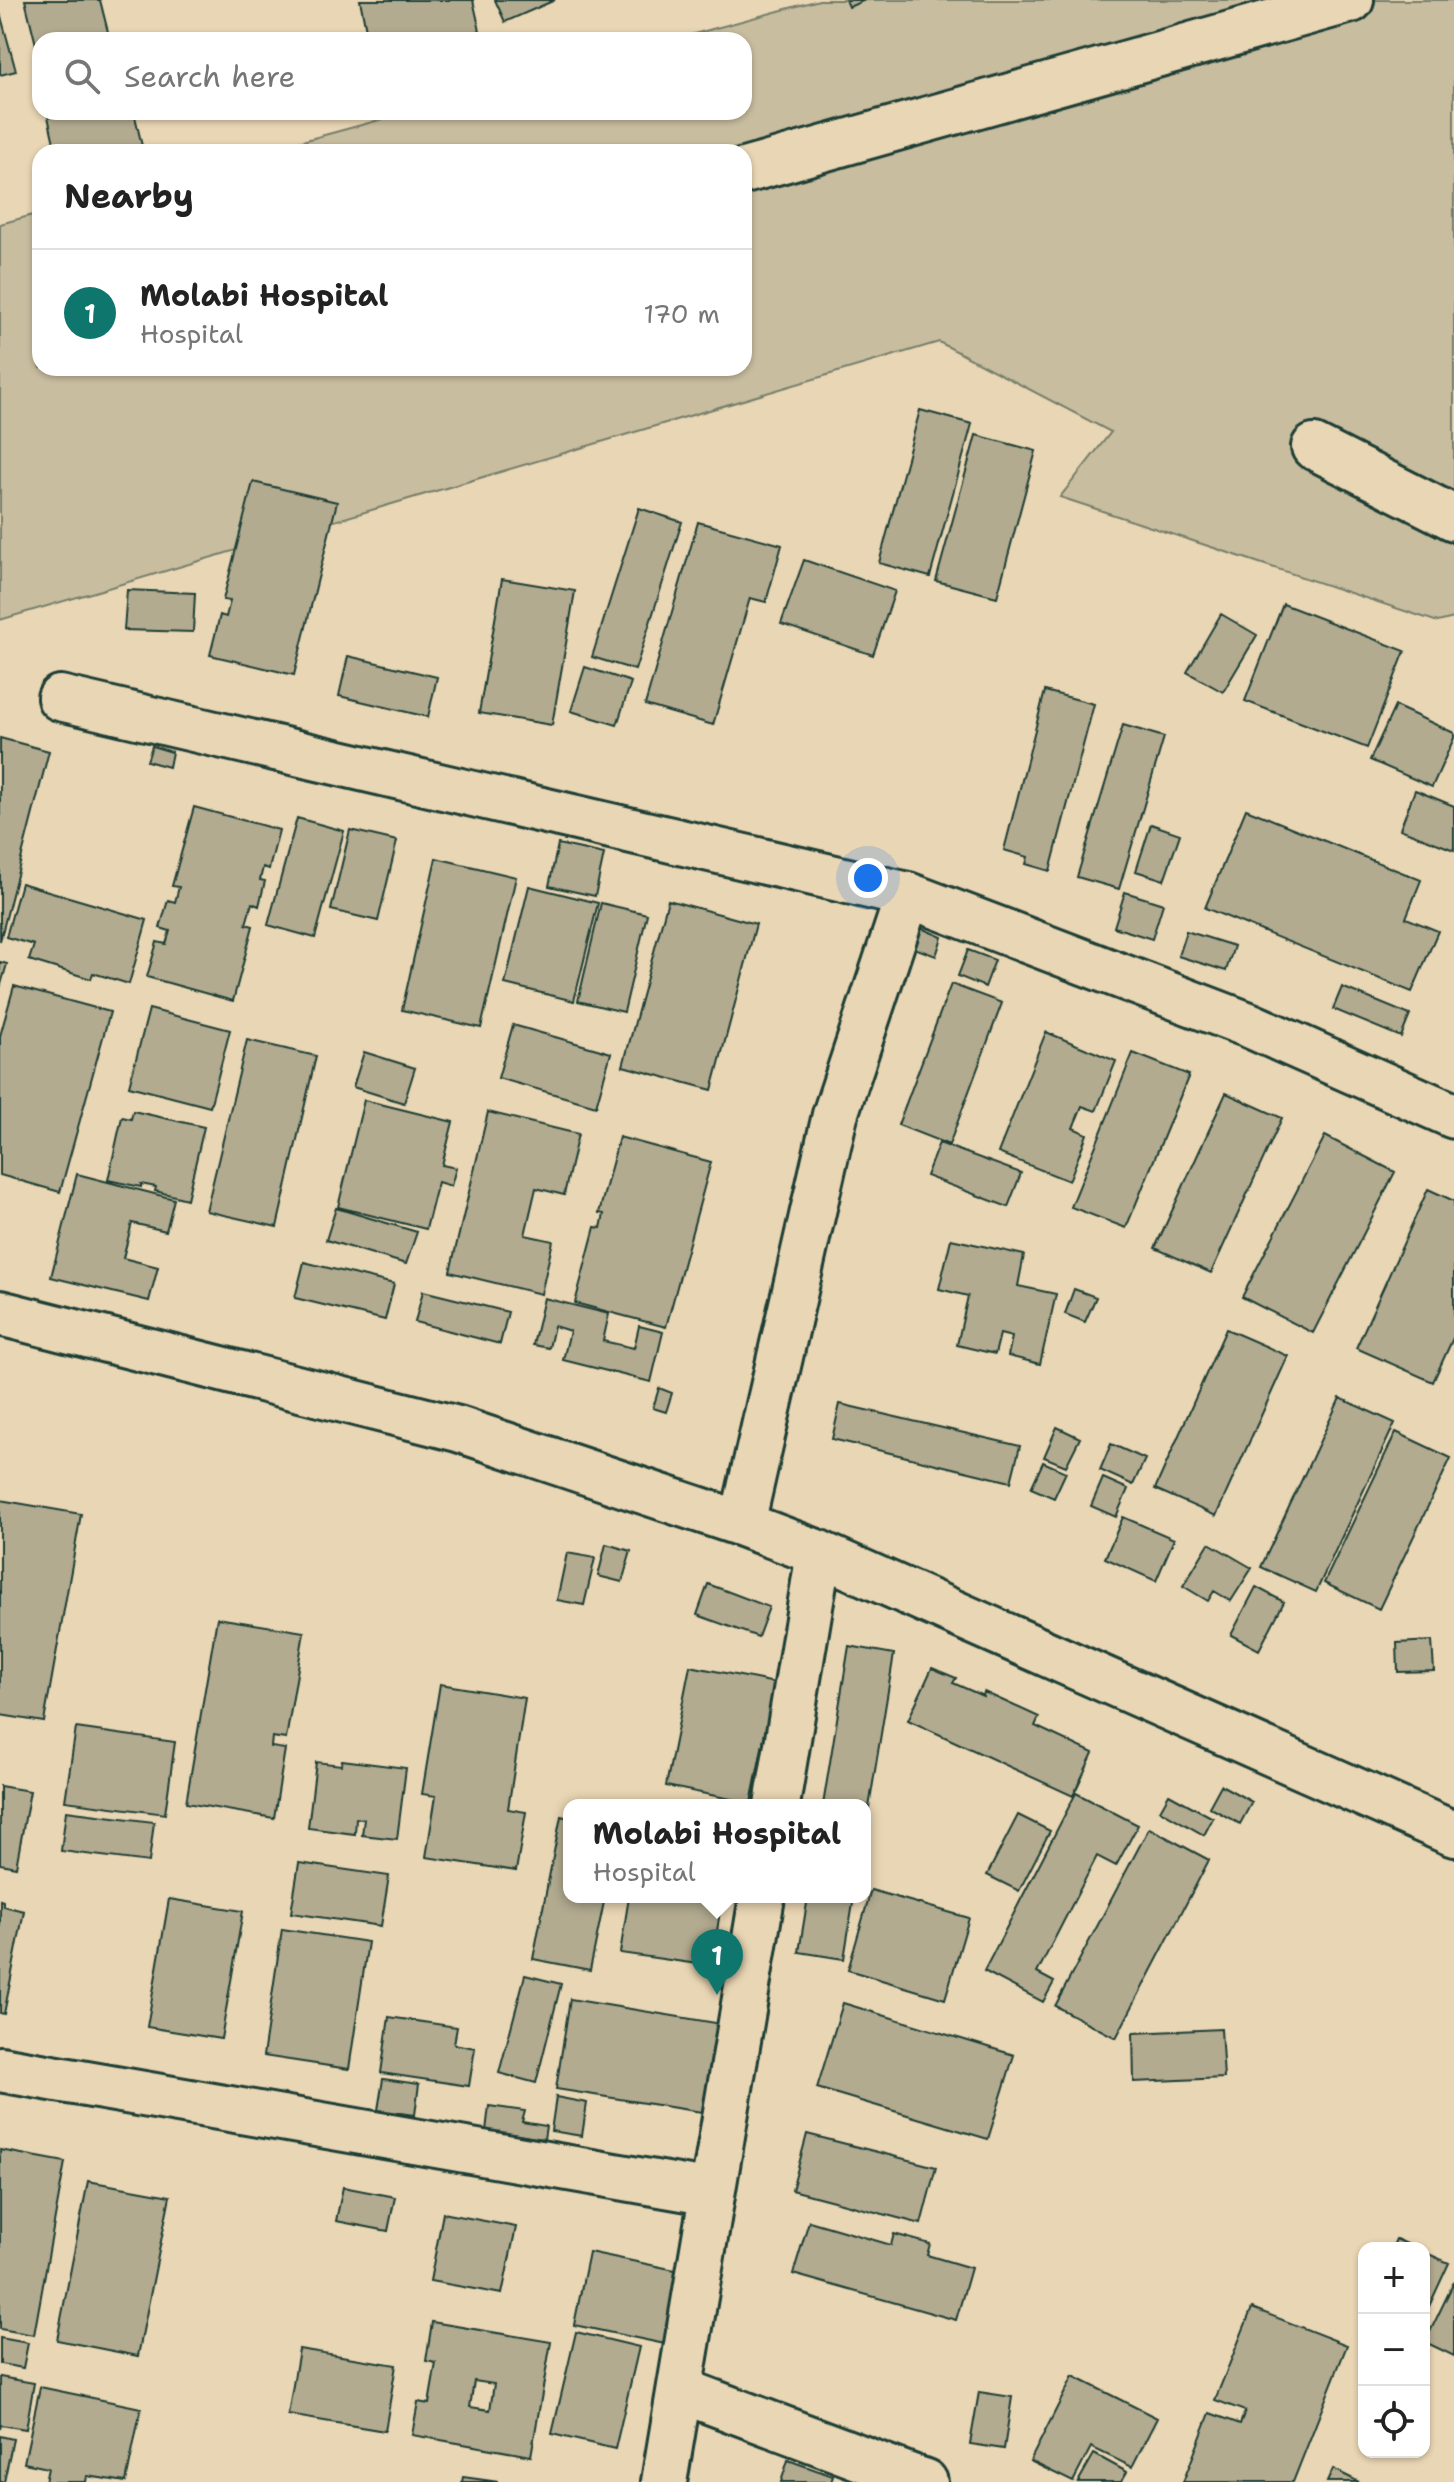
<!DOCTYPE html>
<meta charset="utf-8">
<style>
:root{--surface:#fff;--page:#f6f6f6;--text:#222;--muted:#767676;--line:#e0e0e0;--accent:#0f766e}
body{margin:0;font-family:"Shantell Sans",sans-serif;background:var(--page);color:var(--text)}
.controls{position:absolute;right:24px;bottom:24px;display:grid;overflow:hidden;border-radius:16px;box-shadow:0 2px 6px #0004}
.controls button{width:72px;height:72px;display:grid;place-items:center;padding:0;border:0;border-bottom:2px solid var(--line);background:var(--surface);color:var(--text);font:40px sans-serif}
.you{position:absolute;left:868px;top:878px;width:28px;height:28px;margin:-20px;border:6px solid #fff;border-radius:50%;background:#1a73e8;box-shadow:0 0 0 12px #1a73e833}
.badge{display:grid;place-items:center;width:52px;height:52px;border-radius:50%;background:var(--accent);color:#fff;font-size:26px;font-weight:700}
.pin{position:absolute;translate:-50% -66px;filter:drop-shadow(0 2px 4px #0008)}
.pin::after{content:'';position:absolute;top:42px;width:28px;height:24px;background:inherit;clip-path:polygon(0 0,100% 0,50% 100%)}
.popup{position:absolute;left:563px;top:1799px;width:308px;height:104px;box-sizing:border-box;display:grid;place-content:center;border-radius:16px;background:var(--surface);filter:drop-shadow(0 2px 6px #0005);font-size:26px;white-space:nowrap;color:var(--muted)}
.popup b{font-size:30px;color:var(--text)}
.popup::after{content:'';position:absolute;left:50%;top:100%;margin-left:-16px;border:16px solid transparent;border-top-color:var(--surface)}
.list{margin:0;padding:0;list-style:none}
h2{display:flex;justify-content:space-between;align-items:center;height:104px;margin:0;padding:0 32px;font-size:34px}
h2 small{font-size:26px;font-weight:400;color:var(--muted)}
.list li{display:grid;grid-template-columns:52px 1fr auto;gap:24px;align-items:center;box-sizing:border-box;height:128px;padding:0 32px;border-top:2px solid var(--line)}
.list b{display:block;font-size:30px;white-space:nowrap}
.list p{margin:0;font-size:26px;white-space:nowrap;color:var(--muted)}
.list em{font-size:26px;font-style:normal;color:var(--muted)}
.icon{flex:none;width:44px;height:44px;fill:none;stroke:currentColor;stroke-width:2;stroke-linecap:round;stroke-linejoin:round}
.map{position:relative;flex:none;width:1454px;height:2482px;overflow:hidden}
.search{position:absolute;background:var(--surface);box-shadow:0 2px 6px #0004;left:32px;top:32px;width:720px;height:88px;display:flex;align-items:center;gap:20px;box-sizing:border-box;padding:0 28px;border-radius:24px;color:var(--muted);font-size:30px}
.panel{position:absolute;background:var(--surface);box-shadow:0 2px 6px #0004;left:32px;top:144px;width:720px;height:232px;border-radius:24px}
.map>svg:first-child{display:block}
.green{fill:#c8bd9f;stroke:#747d6a;stroke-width:2}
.building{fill:#b2ab90;stroke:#1f3d34;stroke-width:2;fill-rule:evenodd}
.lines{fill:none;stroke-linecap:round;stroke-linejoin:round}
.minor-casing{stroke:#1f3d34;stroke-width:50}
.minor{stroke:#e9d6b4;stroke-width:44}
</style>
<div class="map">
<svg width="1454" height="2482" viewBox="0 0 1454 2482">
<rect width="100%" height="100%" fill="#e9d6b4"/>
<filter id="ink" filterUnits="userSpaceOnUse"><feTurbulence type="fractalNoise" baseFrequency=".0125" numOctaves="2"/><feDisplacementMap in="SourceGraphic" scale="16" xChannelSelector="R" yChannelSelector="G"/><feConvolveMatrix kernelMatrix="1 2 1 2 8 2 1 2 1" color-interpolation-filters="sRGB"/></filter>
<g filter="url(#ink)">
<!-- green -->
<path class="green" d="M819,0h635v618l-16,4 -378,-125 51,-65 -172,-90 -939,278v-396l40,-11v155h704v-216h-482l147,-40h335v-72h-72z"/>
<!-- building -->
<path class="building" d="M25,0h75l10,40h-70v21z
M360,0h113l7,31 -43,9h-69z
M495,0h60l-50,22z
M846,0h19l-16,7z
M0,13l16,58 -16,4z
M47,112h87l8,34 -25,6h-61z
M920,410l52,14 -42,153 -51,-14z
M976,435l60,16 -39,146 -61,-16z
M253,482l84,20 -43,173 -84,-20 10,-40 6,2 4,-16 -7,-1z
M639,508l43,14 -47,148 -43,-13z
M698,522l84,23 -16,57 -16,-4 -37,127 -68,-20z
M804,560l91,31 -22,64 -92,-31z
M502,579l73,12 -23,134 -73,-12z
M127,590l68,3 -2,39 -69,-2z
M1283,604l122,47 -38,97 -122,-47z
M1221,614l36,21 -34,57 -36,-20z
M348,656l89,21 -9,40 -89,-21z
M585,667l46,15 -14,43 -46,-14z
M1045,691l49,13 -44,167 -24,-7 2,-7 -24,-7z
M1395,706l59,27v5l-22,49 -62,-27z
M1123,725l41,12 -45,152 -42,-12z
M0,738l49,13 -49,190z
M152,746l20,6 -3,15 -22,-6z
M1415,790l39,16v44l-54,-21z
M194,807l85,23 -10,39 -6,-2 -3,13 5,1 -6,25 -7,-3 -6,21 7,2 -20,75 -86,-24 10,-35 9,2 4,-13 -10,-3 8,-28 7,2 4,-15 -7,-1z
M1246,809l175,71 -15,38 32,13 -26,61 -207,-84z
M297,818l47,13 -29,107 -47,-13z
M1151,824l29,10 -16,46 -28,-9z
M350,830l47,11 -19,80 -47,-11z
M558,844l46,10 -9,42 -46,-10z
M436,858l80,19 -35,151 -79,-18z
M21,883l126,37 -18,64 -36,-11 -2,6 -62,-19 5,-15 -28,-8z
M529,886l69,17 -24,98 -69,-17z
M1125,892l38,12 -11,35 -38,-12z
M668,900l88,24 -44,166 -89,-24z
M601,903l46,11 -23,98 -46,-11z
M921,928l21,9 -6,19 -22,-8z
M1186,931l48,15 -8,25 -48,-15z
M968,950l27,10 -10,27 -27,-11z
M0,962l7,2 -7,24z
M951,984l51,19 -53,142 -51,-20z
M14,986l96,26 -50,180 -60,-17v-139z
M1342,987l68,28 -9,22 -68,-28z
M149,1009l81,21 -20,77 -81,-21z
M513,1025l98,28 -15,53 -98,-28z
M1046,1032l70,29 -20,50 -14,-5 -9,22 14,6 -18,47 -71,-28z
M247,1040l69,16 -39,171 -71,-16z
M364,1052l51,16 -11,35 -51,-16z
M1133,1053l56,22 -63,153 -55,-21z
M1226,1093l56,25 -71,155 -56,-25z
M364,1100l89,22 -11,43 14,3 -5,18 -13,-4 -12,47 -88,-22z
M133,1111l71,16 -17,72 -32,-8 1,-4 -15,-3v3l-33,-7 14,-63 9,2z
M488,1112l90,22 -14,61 -28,-7 -11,47 28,6 -12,53 -91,-22z
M1325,1136l70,36 -82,161 -71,-36z
M619,1137l92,25 -45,165 -91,-24 20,-76 6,1 3,-14 -5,-1z
M939,1143l82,30 -13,34 -82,-31z
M77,1174l97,25 -8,32 -34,-8 -9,35 35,9 -9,34 -98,-24z
M1428,1189l26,12v135l-21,46 -77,-34z
M336,1208l81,24 -11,32 -80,-24z
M951,1239l73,16 -6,31 38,8 -16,70 -32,-8 4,-19 -12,-3 -5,20 -38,-9 11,-49 -29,-7z
M304,1262l90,22 -9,36 -90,-22z
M1074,1289l22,8 -11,25 -20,-8z
M423,1291l85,21 -8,32 -85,-22z
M544,1298l65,16 -6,27 31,7 5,-22 24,6 -12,50 -88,-22 7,-29 -16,-5 -5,22 -16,-3z
M1226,1329l62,27 -72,160 -61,-27z
M659,1388l13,5 -6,19 -13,-4z
M1340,1398l55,25 -79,169 -55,-25z
M840,1404l180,42 -9,36 -179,-43z
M1057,1427l23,11 -14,28 -22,-9z
M1396,1432l55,26 -72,151 -55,-26z
M1111,1444l34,15 -12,26 -33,-15z
M1043,1462l23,10 -12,26 -23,-10z
M1103,1478l25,11 -12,28 -25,-11z
M0,1500l81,14 -37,208 -44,-7z
M1123,1517l51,22 -18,42 -51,-23z
M1209,1543l43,25 -21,33 -17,-10 -6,10 -25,-15z
M606,1544l25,7 -9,31 -24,-6z
M567,1553l28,5 -11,47 -27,-5z
M708,1584l61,23 -11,30 -61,-22z
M1256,1587l28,15 -25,48 -28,-15z
M217,1618l87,14 -18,107 -14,-2 -1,10 14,2 -11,69 -88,-15z
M1432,1641l2,30 -36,1 -1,-29z
M849,1646l45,8 -29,178v-27h-42z
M690,1666l85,17 -24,120 -85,-17z
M932,1668l24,10 -3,5 30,13 1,-4 55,25 -4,9 58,27 -20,43 -165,-76z
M440,1684l85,14 -17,111 18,3 -10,59 -90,-14 10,-61 -14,-2z
M76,1728l99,14 -10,72 -100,-13z
M342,1760l64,8 -9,71 -35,-4 2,-16 -8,-1 -1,16 -47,-6 8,-66 25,3z
M1221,1785l31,17 -12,22 -31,-17z
M0,1786l30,5 -14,76 -16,-3z
M1076,1793l62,32 -22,41 -19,-10 -60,117 17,9 -11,20 -59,-31z
M1169,1794l44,24 -9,17 -44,-25z
M66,1811l88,11 -5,40 -88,-11z
M1018,1815l32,16 -31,60 -32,-16z
M561,1816l8,2v79h36l-15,73 -57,-11z
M1149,1828l60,32 -93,178 -61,-32z
M299,1863l90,13 -8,50 -90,-13z
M871,1890l98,28 -24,81 -97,-29z
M629,1897h93l-10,69 -92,-13z
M808,1897h46l-10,62 -45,-7z
M169,1899l74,12 -22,128 -74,-12z
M0,1900l3,1v5l21,5 -20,103 -4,-1z
M282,1929l86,13 -19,127 -86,-13z
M525,1975l36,9 -25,99 -37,-10z
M570,1999l152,25 -14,89 -152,-24z
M843,2003l171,52 -26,84 -171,-51z
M389,2017l68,10 -3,17 21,4 -6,38 -88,-13z
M1221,2029l3,49 -90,4 -1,-49z
M383,2079l36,5 -4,31 -37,-5z
M556,2097l31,6 -5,33 -31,-5z
M489,2106l36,5 -3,11 24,4 -2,13 -58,-8z
M807,2134l129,33 -15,57 -129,-34z
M0,2150l65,12 -31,173 -34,-6z
M88,2181l82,15 -32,160 -81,-16z
M343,2187l52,10 -7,34 -52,-10z
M443,2213l73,14 -14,67 -72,-13z
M809,2221l82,24 3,-11 36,10 -3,11 44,13 -15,52 -163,-46z
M1396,2239l20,9h-24z
M589,2252l91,19 -15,73 -91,-19z
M1424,2252l25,11 -25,54z
M1454,2282v74l-29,-14z
M1252,2308l95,37 -54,137h-110l27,-69 30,11 5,-13 -30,-11z
M432,2322l119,20 -20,114 -119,-21 6,-33 11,2 7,-41 -10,-2zM474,2381l20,3 -4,26 -20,-3z
M576,2332l63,15 -24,102 -63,-15z
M0,2338l28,5 -5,25 -23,-4z
M299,2349l97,16 -11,66 -97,-16z
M1073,2376l84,42 -25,49 -41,-20 -18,35 -43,-21z
M0,2377l34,6 -8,46 -25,-4 -1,4z
M40,2387l101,21 -15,74 -39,-6 -1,6h-41l3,-14 -24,-5z
M979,2392l33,5 -8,52 -34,-5z
M0,2436l13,3 -9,43h-4z
M1094,2454l33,18 -6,10h-43z
M788,2460l45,16 -2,6h-50z
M1333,2469l26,13h-32z
M463,2477l36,5h-37z"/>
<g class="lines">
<defs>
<path id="minor" d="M744,171l607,-171
M1314,447l140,71
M60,698l848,197 341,130 205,91
M0,1313l458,116 284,95 77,29 635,281
M742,1524l93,-409 73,-220
M777,1805l42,-252
M0,2069l712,124
M680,2390l245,92
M664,2482l98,-585"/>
</defs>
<!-- minor casing -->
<use href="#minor" class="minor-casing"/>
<!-- minor -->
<use href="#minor" class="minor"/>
</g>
</g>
</svg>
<div class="controls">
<button>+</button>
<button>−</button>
<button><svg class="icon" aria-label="locate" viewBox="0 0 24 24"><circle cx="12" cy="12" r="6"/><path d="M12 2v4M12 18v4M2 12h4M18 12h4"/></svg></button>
</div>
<div class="you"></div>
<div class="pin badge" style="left:717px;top:1995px">1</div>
<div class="popup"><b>Molabi Hospital</b>Hospital</div>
<div class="search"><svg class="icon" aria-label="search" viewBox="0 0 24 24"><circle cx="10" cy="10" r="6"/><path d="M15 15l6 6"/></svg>Search here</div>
<section class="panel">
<h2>Nearby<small></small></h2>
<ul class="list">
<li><span class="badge">1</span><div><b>Molabi Hospital</b><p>Hospital</p></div><em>170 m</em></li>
</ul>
</section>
</div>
